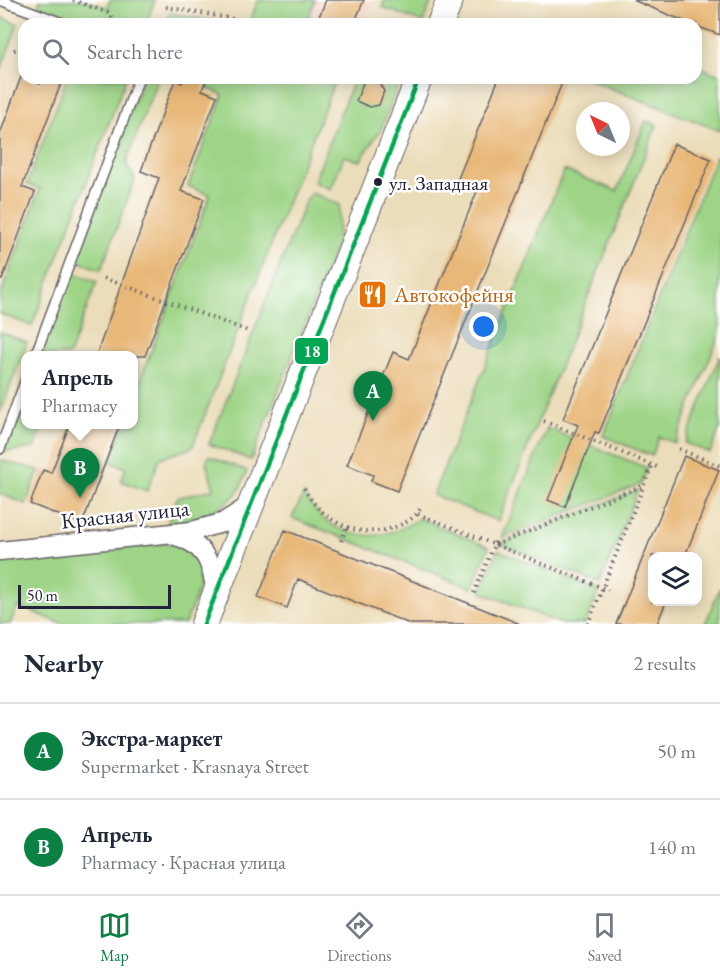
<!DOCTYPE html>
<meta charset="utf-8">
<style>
:root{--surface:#fff;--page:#f2f2f3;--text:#1f2937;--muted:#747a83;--line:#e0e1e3;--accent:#0b8043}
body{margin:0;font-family:"EB Garamond",serif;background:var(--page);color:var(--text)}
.controls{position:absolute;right:18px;bottom:18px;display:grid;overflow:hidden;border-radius:12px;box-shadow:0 3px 15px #0003}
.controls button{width:54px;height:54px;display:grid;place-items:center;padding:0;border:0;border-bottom:2px solid var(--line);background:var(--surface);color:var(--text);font:30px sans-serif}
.compass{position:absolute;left:576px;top:102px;width:54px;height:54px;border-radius:50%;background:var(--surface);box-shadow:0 3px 15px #0003;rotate:317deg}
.scale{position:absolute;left:18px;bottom:15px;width:153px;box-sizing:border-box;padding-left:6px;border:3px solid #22223b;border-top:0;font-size:16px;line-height:21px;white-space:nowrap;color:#22223b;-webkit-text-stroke:4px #fff;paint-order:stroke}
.you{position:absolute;left:484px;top:327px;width:21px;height:21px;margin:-15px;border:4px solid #fff;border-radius:50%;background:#1a73e8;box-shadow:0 0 0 9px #1a73e833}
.badge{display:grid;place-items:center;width:39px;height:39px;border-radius:50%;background:var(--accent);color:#fff;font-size:20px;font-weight:700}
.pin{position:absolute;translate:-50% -50px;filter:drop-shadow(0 2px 3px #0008)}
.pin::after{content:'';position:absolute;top:32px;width:21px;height:18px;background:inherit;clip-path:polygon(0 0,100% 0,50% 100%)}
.popup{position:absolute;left:21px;top:351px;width:117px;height:78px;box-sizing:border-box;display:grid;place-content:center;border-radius:12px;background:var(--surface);filter:drop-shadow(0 2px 4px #0005);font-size:20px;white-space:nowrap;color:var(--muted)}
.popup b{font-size:22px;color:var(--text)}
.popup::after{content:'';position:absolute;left:50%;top:100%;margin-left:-12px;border:12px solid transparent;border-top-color:var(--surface)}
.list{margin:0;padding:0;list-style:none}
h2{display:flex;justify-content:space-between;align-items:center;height:78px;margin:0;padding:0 24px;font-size:26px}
h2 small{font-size:20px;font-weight:400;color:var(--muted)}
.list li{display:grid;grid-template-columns:39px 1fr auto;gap:18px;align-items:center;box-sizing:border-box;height:96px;padding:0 24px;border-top:2px solid var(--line)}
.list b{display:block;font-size:22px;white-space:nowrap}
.list p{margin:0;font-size:20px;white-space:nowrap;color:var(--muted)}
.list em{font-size:20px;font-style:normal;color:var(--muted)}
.icon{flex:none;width:33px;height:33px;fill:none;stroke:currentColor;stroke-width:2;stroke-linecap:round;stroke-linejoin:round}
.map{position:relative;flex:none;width:720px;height:624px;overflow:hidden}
.search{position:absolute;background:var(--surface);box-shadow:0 3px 15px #0003;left:18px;right:18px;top:18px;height:66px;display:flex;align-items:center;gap:15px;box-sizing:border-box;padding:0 21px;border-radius:18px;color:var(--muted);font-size:22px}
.sheet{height:270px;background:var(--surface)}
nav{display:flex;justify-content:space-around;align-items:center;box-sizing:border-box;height:84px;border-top:2px solid var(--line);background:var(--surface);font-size:16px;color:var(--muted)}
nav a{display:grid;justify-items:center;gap:3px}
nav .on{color:var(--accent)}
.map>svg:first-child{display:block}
.built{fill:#f5d2c2}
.green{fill:#9dd486;stroke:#607b60;stroke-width:1.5}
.building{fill:#e8b878}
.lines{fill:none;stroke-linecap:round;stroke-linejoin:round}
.lane-casing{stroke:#686367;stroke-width:12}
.street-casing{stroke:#686367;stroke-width:21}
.secondary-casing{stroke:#686367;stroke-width:28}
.path{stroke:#686367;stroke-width:4;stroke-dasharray:1.5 4.5;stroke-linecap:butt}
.lane{stroke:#fff;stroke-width:9}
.street{stroke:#fff;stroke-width:18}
.secondary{stroke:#fff;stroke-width:26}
.bus-1-casing{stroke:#fff;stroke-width:9}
.bus-1{stroke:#00a651;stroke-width:4.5}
.bus-dot{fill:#22223b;stroke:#fff;stroke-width:2}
.labels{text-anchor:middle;stroke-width:5;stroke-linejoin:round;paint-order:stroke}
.bus-label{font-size:20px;fill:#22223b;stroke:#fff;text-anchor:start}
.food-label{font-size:22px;fill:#c56008;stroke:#fff;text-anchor:start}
.street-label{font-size:22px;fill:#22223b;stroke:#fff}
.line-badge{stroke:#fff;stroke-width:2}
.badge-label{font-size:16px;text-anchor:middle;font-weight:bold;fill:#fff}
</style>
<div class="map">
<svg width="720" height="624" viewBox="0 0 720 624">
<rect width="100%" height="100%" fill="#fff"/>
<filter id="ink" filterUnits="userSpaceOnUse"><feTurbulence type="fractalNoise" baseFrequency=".0167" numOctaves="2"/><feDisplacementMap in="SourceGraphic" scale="12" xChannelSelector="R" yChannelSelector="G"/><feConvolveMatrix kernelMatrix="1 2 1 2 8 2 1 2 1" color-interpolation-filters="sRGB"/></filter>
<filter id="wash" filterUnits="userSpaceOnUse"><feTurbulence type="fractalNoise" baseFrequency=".008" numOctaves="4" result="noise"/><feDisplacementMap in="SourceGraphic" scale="24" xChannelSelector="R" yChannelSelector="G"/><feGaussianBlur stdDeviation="1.35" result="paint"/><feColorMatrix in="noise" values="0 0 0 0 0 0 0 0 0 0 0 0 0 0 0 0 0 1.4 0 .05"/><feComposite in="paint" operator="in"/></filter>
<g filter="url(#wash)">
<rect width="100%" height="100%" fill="#ebddb9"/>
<!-- built -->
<path class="built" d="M315,0h59l-10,24h-58z"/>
<!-- green -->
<path class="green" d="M40,0h45l22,8 3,-8h45l-9,24h-70l-39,-14z
M258,0h57l-9,24h-57z
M385,0h47l-9,23 -41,-16z
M169,13l60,11h-64z
M0,17l18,7 -18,48z
M696,66l24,9v56l-130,-51 1,-2h105z
M67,78h59l-94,248 -32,-12v-17l40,-108 -13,-5z
M143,78h15l-32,85 9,16 -34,91 -26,-10z
M210,78h126l-144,370 -32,10 -13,33 -26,-10 5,-13 -16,-6 14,-37 10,-1v-27l76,-202 -22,-9 35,-91 -16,-7z
M354,78h47l-20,51 -21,32 -16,-5 -13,33 -17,-7z
M646,121l11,4 -159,396 -65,-26 131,-325 53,21z
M716,156l4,1v176l-45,110 -16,-6 -7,19 -49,-20z
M312,193l28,12 -3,38 -86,217 -42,-16 97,-244z
M71,272l26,10 -28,73 -30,1z
M0,332l27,10 -27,71z
M720,356v72l-10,25 -25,-10z
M26,390v34l17,1 -9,23 -31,4z
M547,428l100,40 -6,16 -139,54z
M209,456l38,15c-3,7 -5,16 -10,22 -16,19 -47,27 -70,32l10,-27 37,-9 -8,-27z
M0,460l39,10 -13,34 -26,-10z
M638,490l-38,94 -100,-40z
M304,494c26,46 74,53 115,24l70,29 -17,41 -180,-70z
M170,543c48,13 28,49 15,81h-122l-45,-18 -8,18h-10v-64z
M498,550l101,41 -14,33h-23l-81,-32z
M720,587v37h-15z"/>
<g id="blocks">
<!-- building -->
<path class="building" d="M326,0h38l-10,24h-38z
M633,0h87v35l-24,-9v-2h-5z
M21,77l19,7 2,-6h21l-41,109 13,5 -33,88h-2v-146z
M184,78h23l-5,12 15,6 -36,95 23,8 -59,157h-49l63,-178 -18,-7 34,-91 7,3z
M365,78h11l8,13 -5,14 -9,2 -14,-6z
M499,78h65l-167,413 -26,-10 2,-6 -26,-10 46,-113 16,7 69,-170 -21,-8z
M674,144l37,15 -112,274 -4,-1 -30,75 -17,-7 30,-75 -15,-6z
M70,424h50l-38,100 -52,-20 13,-34 8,3z
M684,456l35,14 -34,86h-33v46h14l-9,22h-41z
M285,530l233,93v1h-108l-112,-45 -11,29 -29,-11z"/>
</g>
</g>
<g filter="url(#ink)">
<use href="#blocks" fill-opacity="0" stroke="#686367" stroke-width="1.5"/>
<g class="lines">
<defs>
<path id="lane" d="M0,0l65,24
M35,356l104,-278
M0,449l26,-70"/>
<path id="street" d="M173,535c33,9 38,27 43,58
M0,551l192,-20 30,-8 28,-18"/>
<path id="secondary" d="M440,24l10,-24
M204,624l215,-546"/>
</defs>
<!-- lane casing -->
<use href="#lane" class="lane-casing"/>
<!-- street casing -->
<use href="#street" class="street-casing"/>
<!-- secondary casing -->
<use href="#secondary" class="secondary-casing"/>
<!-- path -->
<path class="path" d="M73,0l35,13 10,11
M166,7l96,17
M14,50l10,-3
M104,278l144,53
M544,421l113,46
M679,449l41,17
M304,488c18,35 58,54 96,37 9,-4 17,-9 21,-18
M418,514l190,76
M341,541l6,-14
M495,545l149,-60
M474,593l23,-55
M588,624l64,-159"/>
<!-- lane -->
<use href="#lane" class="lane"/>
<!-- street -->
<use href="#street" class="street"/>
<!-- secondary -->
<use href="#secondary" class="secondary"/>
<defs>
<path id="bus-1" d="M204,624l215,-546"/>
</defs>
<!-- bus-1 casing -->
<use href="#bus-1" class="bus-1-casing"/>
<!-- bus-1 -->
<use href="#bus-1" class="bus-1"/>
</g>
</g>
<!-- icons -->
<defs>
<symbol id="restaurant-square" viewBox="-11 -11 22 22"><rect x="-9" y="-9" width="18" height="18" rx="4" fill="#e8710a" stroke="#fff"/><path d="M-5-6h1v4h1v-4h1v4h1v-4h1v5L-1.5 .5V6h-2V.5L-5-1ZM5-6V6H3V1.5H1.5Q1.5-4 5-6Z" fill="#fff"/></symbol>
</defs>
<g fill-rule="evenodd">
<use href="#restaurant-square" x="356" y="278" width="33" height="33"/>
</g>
<!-- markers -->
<circle class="bus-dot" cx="378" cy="182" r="5"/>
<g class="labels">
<!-- bus labels -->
<g class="bus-label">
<text x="389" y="190">ул. Западная</text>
</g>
<!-- food labels -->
<g class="food-label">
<text x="394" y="302">Автокофейня</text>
</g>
<!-- street labels -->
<g class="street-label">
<text transform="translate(125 514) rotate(-6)" y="8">Красная улица</text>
</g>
</g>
<rect class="line-badge" x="294" y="337" width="35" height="28" rx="6" fill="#00a651"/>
<g class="badge-label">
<text x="312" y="357">18</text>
</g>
</svg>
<div class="controls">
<button><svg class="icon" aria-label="layers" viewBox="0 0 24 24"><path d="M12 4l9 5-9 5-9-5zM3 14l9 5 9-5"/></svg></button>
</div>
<svg class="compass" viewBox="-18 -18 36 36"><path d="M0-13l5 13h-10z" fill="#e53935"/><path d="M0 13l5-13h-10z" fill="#747a83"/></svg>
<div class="scale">50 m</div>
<div class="you"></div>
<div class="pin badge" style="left:373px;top:421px">A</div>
<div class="pin badge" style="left:80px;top:498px">B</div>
<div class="popup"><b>Апрель</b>Pharmacy</div>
<div class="search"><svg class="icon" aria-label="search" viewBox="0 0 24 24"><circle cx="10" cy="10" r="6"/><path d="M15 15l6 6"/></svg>Search here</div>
</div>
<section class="sheet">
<h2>Nearby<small>2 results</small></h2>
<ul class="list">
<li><span class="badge">A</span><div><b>Экстра-маркет</b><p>Supermarket · Krasnaya Street</p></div><em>50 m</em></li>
<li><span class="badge">B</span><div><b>Апрель</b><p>Pharmacy · Красная улица</p></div><em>140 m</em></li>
</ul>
</section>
<nav>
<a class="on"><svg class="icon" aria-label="map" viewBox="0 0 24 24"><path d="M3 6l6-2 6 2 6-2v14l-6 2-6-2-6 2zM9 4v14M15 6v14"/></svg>Map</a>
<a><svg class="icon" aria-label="directions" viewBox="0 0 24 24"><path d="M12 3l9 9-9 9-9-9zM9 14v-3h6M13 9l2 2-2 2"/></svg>Directions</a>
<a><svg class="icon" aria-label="saved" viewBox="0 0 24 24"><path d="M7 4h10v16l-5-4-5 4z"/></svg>Saved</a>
</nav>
